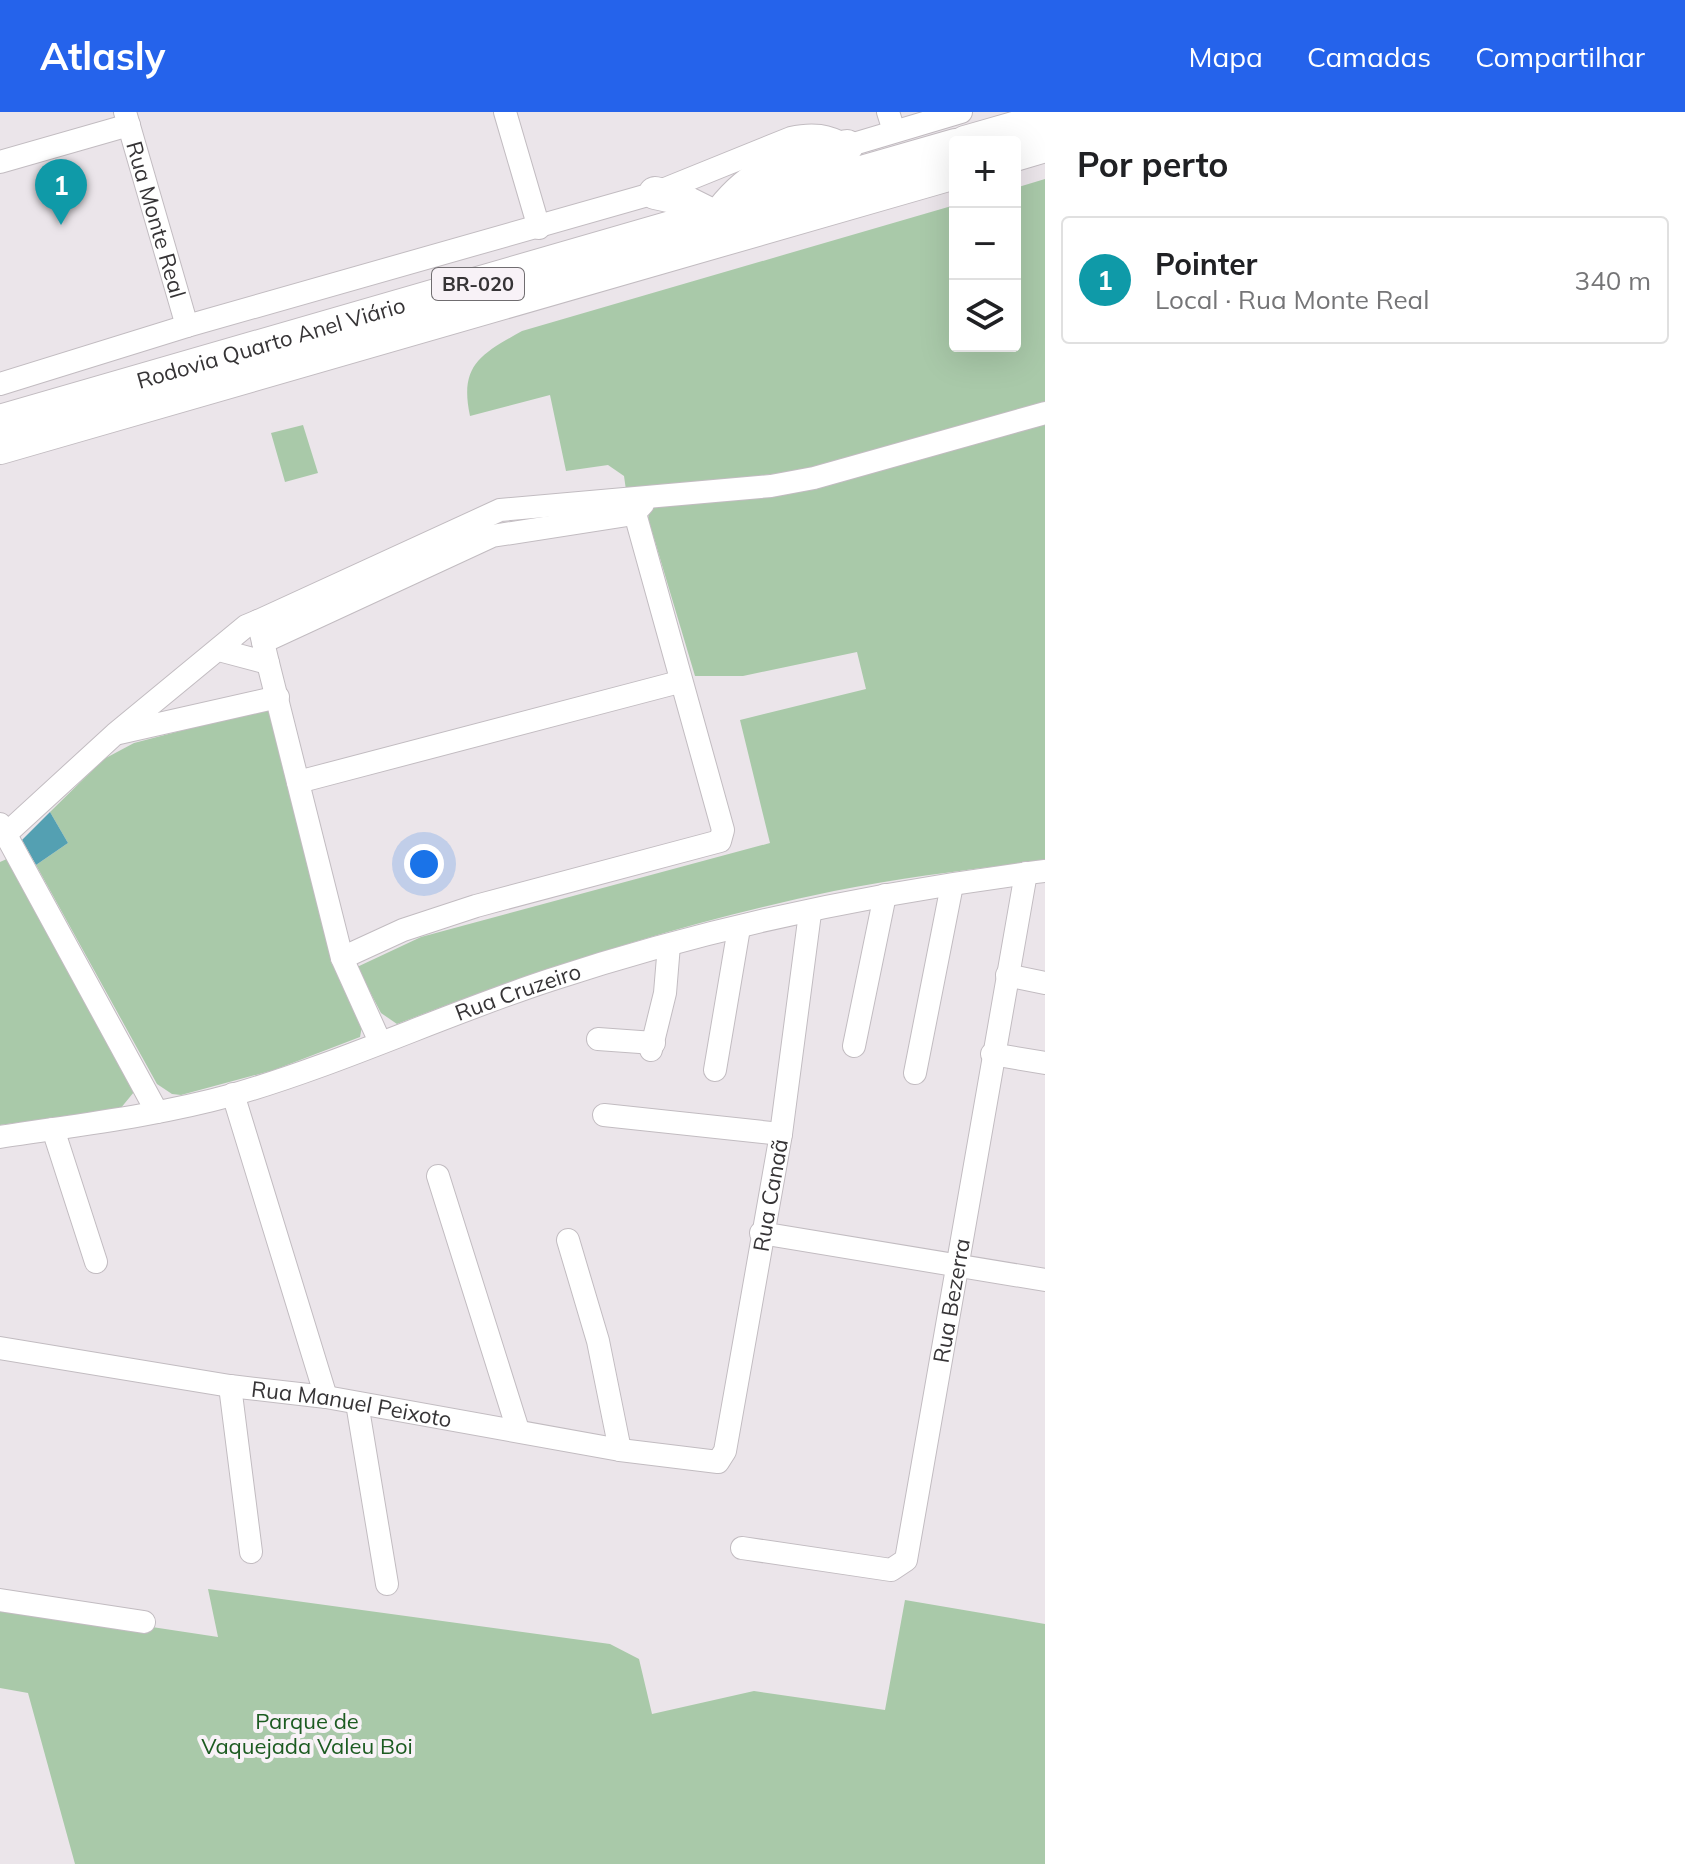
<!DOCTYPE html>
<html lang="pt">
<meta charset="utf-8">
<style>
:root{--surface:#fff;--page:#f6f6f6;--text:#202124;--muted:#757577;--line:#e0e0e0;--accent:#2563eb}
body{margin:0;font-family:Mulish,sans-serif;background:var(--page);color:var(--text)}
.controls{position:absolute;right:24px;top:24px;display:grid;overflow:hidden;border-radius:8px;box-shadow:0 8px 32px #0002}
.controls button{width:72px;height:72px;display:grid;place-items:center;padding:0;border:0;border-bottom:2px solid var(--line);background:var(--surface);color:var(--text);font:40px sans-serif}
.you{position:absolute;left:424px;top:752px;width:28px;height:28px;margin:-20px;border:6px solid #fff;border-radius:50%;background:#1a73e8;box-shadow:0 0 0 12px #1a73e833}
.badge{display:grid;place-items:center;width:52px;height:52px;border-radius:50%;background:var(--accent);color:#fff;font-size:26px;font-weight:700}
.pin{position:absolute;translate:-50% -66px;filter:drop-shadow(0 2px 4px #0008)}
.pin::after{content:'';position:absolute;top:42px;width:28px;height:24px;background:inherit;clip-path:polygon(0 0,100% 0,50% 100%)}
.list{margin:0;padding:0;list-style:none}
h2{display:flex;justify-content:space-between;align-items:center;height:104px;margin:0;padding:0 32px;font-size:34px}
h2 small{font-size:26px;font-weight:400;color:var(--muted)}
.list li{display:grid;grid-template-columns:52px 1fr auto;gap:24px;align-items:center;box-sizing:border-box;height:128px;margin:0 16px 16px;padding:0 16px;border:2px solid var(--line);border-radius:8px}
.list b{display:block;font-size:30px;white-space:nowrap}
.list p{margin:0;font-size:26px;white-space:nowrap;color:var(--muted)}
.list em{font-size:26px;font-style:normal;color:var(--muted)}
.icon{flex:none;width:44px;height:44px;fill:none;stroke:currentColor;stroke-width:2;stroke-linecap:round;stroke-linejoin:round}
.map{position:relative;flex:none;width:1045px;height:1752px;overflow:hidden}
header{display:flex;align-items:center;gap:48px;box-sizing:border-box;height:112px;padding:0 40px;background:var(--accent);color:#fff}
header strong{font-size:38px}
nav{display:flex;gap:44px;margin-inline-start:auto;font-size:28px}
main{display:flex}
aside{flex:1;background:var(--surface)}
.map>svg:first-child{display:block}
.green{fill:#a9c9a9}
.water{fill:#54a0b2}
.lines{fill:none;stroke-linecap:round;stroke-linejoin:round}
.minor-casing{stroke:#c2bcc1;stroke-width:24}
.highway-casing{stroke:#c2bcc1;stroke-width:34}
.minor{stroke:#fff;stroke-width:22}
.highway{stroke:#fff;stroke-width:32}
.labels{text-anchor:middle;stroke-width:8;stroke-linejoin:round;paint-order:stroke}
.shield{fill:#f8f2f7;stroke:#706d70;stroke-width:2}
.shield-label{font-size:20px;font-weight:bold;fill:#363436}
.street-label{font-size:22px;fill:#363436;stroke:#f8f2f7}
.park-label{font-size:22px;fill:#1c5b21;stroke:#f8f2f7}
</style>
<header>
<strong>Atlasly</strong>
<nav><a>Mapa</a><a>Camadas</a><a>Compartilhar</a></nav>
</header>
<main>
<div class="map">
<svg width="1045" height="1752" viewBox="0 0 1045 1752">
<rect width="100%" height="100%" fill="#ebe5ea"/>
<!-- green -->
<path class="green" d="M1045,67v224l-252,69 -167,18 -2,-14 -16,-11 -42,6 -16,-76 -80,21c-11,-51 11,-62 52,-85l433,-126v141h60v-158z
M1045,311v437c-70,9 -142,17 -211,31 -150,31 -295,78 -437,133l-16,-11 -24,-46 64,-30 349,-94 -30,-123 126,-31 -9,-37 -114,24h-48l-47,-158 3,-11z
M303,313l15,48 -33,9 -14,-49z
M269,596l94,313 -3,16 -86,33 -93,25 -9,-1 -15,-10 -121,-219 32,-22 -18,-31 54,-53 30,-16z
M9,746l125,234 -14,17 -120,16v-263z
M208,1477l402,55 29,15 13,55 102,-23 131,19 20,-110 140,24v240h-970l-47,-171 -28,-5v-84l218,33z"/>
<!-- water -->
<path class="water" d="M50,700l18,31 -32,22 -14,-25z"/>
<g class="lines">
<defs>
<g id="minor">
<path id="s1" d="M125,0l62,214"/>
<path d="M505,0l34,116"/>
<path d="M888,0l6,19"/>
<path d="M0,50l129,-37"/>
<path d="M0,272l187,-58 468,-133 136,-55c22,-5 36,-3 56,8l114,-34"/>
<path d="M258,509l242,-111 271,-24 43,-8 231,-65"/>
<path d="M263,530l229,-106 142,-22 9,-10"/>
<path d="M268,551l74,295 38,84"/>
<path d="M119,621l159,-36"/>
<path d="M298,670l381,-100"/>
<path d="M0,712l157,288"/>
<path d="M6,722l109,-100 131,-108 12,-5 10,42 -49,-13"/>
<path d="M342,846l61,-28 73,-24 244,-65 3,-11 -92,-331"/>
<path d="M1007,863l38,8"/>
<path d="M598,927l56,4"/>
<path d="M854,934l31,-151"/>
<path d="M651,938l14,-57 4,-48"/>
<path d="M992,942l53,9"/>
<path d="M715,958l24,-142"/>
<path d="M915,961l37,-188"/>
<path d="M233,982l93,303"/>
<path d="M604,1003l177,19"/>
<path d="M53,1017l43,133"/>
<path id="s2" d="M0,1025c77,-12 156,-21 232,-42 108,-31 211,-80 318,-115 160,-53 328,-88 495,-109"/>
<path d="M438,1064l80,254"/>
<path d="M761,1121l284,47"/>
<path d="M568,1128l30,101 22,109"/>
<path id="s3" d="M0,1236l230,38 96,11 294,53 98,12 7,-11 56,-317 29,-221"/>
<path d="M230,1274l21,166"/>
<path d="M357,1291l30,181"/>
<path id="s4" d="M742,1436l149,22 15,-10 120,-687"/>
<path d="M0,1488l144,22"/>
</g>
<g id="highway">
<path d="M965,30l80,-23"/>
<path d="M1015,43l30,-9"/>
<path d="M655,81l23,5 34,17"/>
<path d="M722,99c36,-46 72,-51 125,-65"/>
<path id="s5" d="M0,309l955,-276"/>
<path d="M0,336l955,-275"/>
</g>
</defs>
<!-- minor casing -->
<use href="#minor" class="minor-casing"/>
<!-- highway casing -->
<use href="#highway" class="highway-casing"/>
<!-- minor -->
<use href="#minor" class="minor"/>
<!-- highway -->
<use href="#highway" class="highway"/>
</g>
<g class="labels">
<!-- shield labels -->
<rect class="shield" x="432" y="156" width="92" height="32" rx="6"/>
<g class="shield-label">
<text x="478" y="179">BR-020</text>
</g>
<!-- street labels -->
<g class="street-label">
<text dy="8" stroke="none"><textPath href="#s1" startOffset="112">Rua Monte Real</textPath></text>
<text dy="8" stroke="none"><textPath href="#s5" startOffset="282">Rodovia Quarto Anel Viário</textPath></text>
<text dy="8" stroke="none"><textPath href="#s2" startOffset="540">Rua Cruzeiro</textPath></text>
<text dy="8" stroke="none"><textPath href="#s3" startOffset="1000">Rua Canaã</textPath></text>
<text dy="8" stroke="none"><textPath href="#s4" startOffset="432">Rua Bezerra</textPath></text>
<text dy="8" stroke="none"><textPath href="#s3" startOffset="356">Rua Manuel Peixoto</textPath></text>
</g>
<!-- park labels -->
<g class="park-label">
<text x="307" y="1617">Parque de<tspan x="307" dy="25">Vaquejada Valeu Boi</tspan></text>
</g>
</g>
</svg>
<div class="controls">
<button>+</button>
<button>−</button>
<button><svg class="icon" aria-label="layers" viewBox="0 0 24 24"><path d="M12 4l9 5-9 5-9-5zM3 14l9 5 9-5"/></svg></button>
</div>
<div class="you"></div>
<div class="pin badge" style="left:61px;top:113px;background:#0f9aa8">1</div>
</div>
<aside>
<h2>Por perto<small></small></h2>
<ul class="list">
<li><span class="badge" style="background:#0f9aa8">1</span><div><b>Pointer</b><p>Local · Rua Monte Real</p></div><em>340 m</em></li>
</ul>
</aside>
</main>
